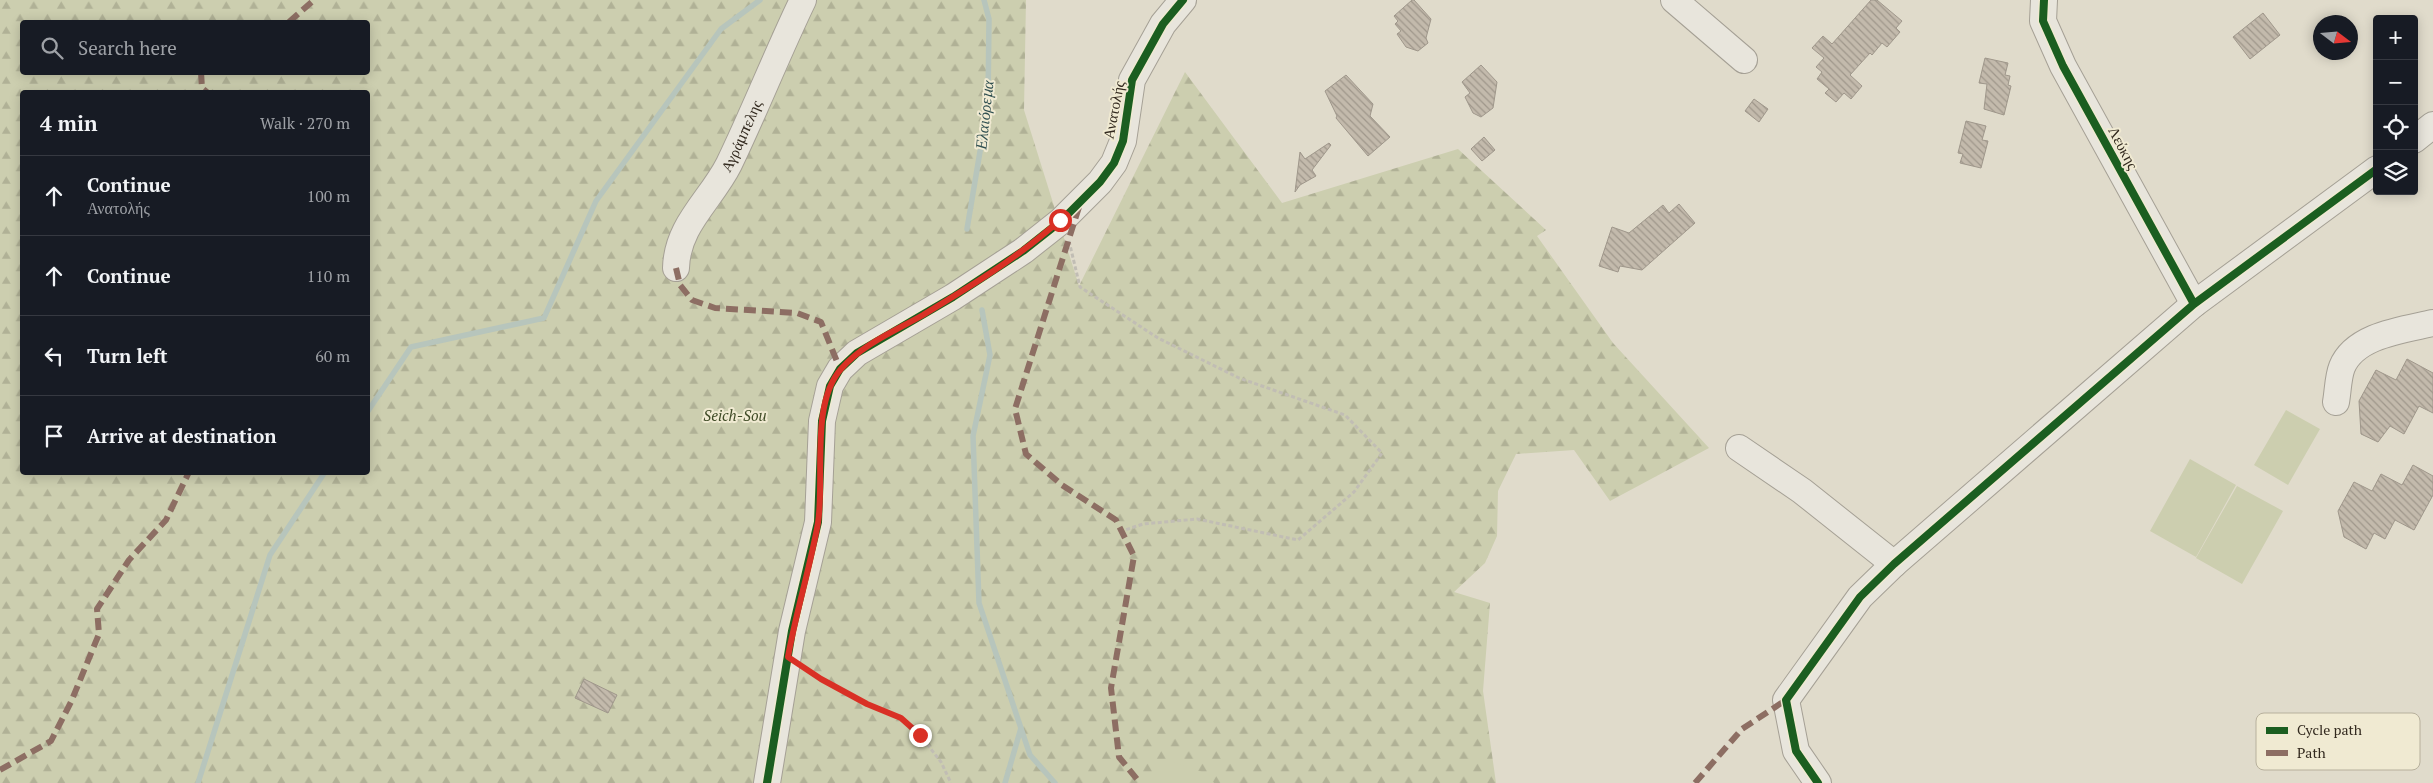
<!DOCTYPE html>
<meta charset="utf-8">
<style>
:root{--surface:#171b24;--page:#242831;--text:#f1f3f6;--muted:#9ea1a6;--line:#363941}
body{margin:0;font-family:"PT Serif",serif;background:var(--page);color:var(--text)}
.controls{position:absolute;right:15px;top:15px;display:grid;overflow:hidden;border-radius:5px;box-shadow:0 2px 12px #0003}
.controls button{width:45px;height:45px;display:grid;place-items:center;padding:0;border:0;border-bottom:1px solid var(--line);background:var(--surface);color:var(--text);font:25px sans-serif}
.compass{position:absolute;left:2313px;top:15px;width:45px;height:45px;border-radius:50%;background:var(--surface);box-shadow:0 2px 12px #0003;rotate:106deg}
.stop{position:absolute;width:15px;height:15px;margin:-11px;border:4px solid #d93025;border-radius:50%;background:#fff}
.stop.end{background:#d93025;border-color:#fff;box-shadow:0 1px 5px #0008}
.list{margin:0;padding:0;list-style:none}
h2{display:flex;justify-content:space-between;align-items:center;height:65px;margin:0;padding:0 20px;font-size:21px}
h2 small{font-size:16px;font-weight:400;color:var(--muted)}
.list li{display:grid;grid-template-columns:32px 1fr auto;gap:15px;align-items:center;box-sizing:border-box;height:80px;padding:0 20px;border-top:1px solid var(--line)}
.list b{display:block;font-size:19px;white-space:nowrap}
.list p{margin:0;font-size:16px;white-space:nowrap;color:var(--muted)}
.list em{font-size:16px;font-style:normal;color:var(--muted)}
.icon{flex:none;width:28px;height:28px;fill:none;stroke:currentColor;stroke-width:2;stroke-linecap:round;stroke-linejoin:round}
.map{position:relative;flex:none;width:2433px;height:783px;overflow:hidden}
.search{position:absolute;background:var(--surface);box-shadow:0 2px 12px #0003;left:20px;top:20px;width:350px;height:55px;display:flex;align-items:center;gap:12px;box-sizing:border-box;padding:0 18px;border-radius:5px;color:var(--muted);font-size:19px}
.panel{position:absolute;background:var(--surface);box-shadow:0 2px 12px #0003;left:20px;top:90px;width:350px;height:385px;border-radius:5px}
.map>svg:first-child{display:block}
.forest{fill:url(#forest-firs);fill-rule:evenodd}
.green{fill:#ccceaf}
.lines{fill:none;stroke-linecap:round;stroke-linejoin:round}
.stream{stroke:#b7c5bc;stroke-width:5.5}
.building{fill:url(#building-back-hatch);stroke:#9f978b}
.minor-casing{stroke:#a5a095;stroke-width:28}
.path{stroke:#c1bdb4;stroke-width:3;stroke-dasharray:4 2.5;stroke-linecap:butt}
.minor{stroke:#e8e5dc;stroke-width:26}
.quiet{stroke:#8d6e63;stroke-width:6;stroke-dasharray:12 6;stroke-linecap:butt}
.cycleway-casing{stroke:#f0ead2;stroke-width:11}
.cycleway{stroke:#1b5e20;stroke-width:8}
.route{stroke:#d93025;stroke-width:6}
.labels{text-anchor:middle;stroke-width:4;stroke-linejoin:round;paint-order:stroke}
.street-label{font-size:15px;fill:#32291e;stroke:#f0ead2}
.park-label{font-size:15px;font-style:italic;fill:#404c27;stroke:#f0ead2}
.water-label{font-size:16px;font-style:italic;fill:#2f4f50;stroke:#f0ead2}
.key{fill:#f0ead2;stroke:#b7b09c;stroke-width:1}
.key-label{font-size:14px;fill:#32291e}
</style>
<div class="map">
<svg width="2433" height="783" viewBox="0 0 2433 783">
<defs>
<pattern id="forest-firs" width="22" height="20" patternUnits="userSpaceOnUse" patternTransform="scale(1.25)"><rect width="22" height="20" fill="#ccceaf"/><path d="M5 1l3.5 6h-7zM16 11l3.5 6h-7z" fill="#b0b196"/></pattern>
<pattern id="building-back-hatch" width="6" height="6" patternUnits="userSpaceOnUse" patternTransform="scale(1.25)"><rect width="6" height="6" fill="#c3baac"/><path d="M-1 5l2 2M0 0l6 6M5-1l2 2" fill="none" stroke="#9f978b"/></pattern>
</defs>
<rect width="100%" height="100%" fill="#e0dbcb"/>
<!-- forest -->
<path class="forest" d="M0,0h1026l-2,110 55,176 106,-214 97,131 176,-54 88,81 -9,6 76,107 96,105 -99,53 -36,-51 -58,4 -18,37 -1,45 -12,27 -31,29 36,11 -7,88 13,92h-1496zM22,22h346v50h-346zM22,92h346v380h-346z"/>
<!-- green -->
<path class="green" d="M2286,410l34,19 -32,56 -34,-20z
M2190,459l46,26 -40,72 -46,-26z
M2237,486l46,25 -41,73 -46,-26z
M1172,762l36,12 6,9h-63z"/>
<g class="lines">
<!-- stream -->
<path class="stream" d="M967,229l21,-125 1,-85 -5,-19
M982,310l8,45 -17,81 6,167 51,152 25,28
M368,411l43,-64 133,-29 52,-117 125,-172 39,-29
M198,783l72,-228 55,-83
M1005,783l16,-55"/>
</g>
<!-- building -->
<path class="building" d="M1412,0h2l17,19 -5,19 2,5 -10,8 -12,-4 -9,-13 4,-3 -6,-7 3,-3 -4,-5z
M1871,0h6l25,21 -6,7 4,4 -13,15 -5,-4 -10,12 -2,-2 -20,22 12,11 -11,13 -7,-6 -8,9 -11,-9 4,-4 -12,-10 5,-7 -6,-5 8,-9 -12,-10 11,-12 9,8z
M2263,13l17,22 -30,24 -17,-22z
M1985,58l23,5 -3,12 5,1 -2,9 3,1 -7,29 -20,-6 3,-25 -8,-1z
M1481,65l16,17 -4,26 -12,9 -8,-4 -8,-16 5,-4 -8,-11z
M1346,75l27,29 -3,12 20,21 -22,19 -32,-38 1,-2 -12,-25z
M1754,99l14,10 -9,13 -14,-11z
M1966,121l20,5 -4,14 6,1 -7,27 -21,-5 3,-9 -5,-1z
M1484,137l11,13 -13,11 -11,-12z
M1329,143l2,2 -19,25 4,6 -16,9 -5,7 5,-40 5,7z
M1679,204l16,19 -53,47 -22,-4 -2,6 -19,-6 13,-39 17,6 34,-28 6,8z
M2407,359l26,14v40l-14,-7 -15,28 -14,-8 -12,16 -17,-8 -2,-33 17,-31 20,10z
M2413,465l20,11v19l-19,35 -19,-10 -10,19 -11,-6 -8,16 -22,-12 -6,-26 16,-29 18,9 9,-17 21,11z
M584,679l33,16 -9,18 -33,-15z"/>
<g class="lines">
<defs>
<g id="minor">
<path d="M1674,0l70,60"/>
<path d="M2044,0l-1,21 20,45 131,238"/>
<path d="M2414,140l19,-15"/>
<path id="s1" d="M676,268c1,-43 35,-68 53,-104 26,-54 48,-110 74,-164"/>
<path d="M2336,402c2,-11 2,-25 6,-35 13,-32 61,-37 91,-44"/>
<path d="M1739,448l63,43 92,73"/>
<path d="M767,783l25,-152 26,-109 4,-101 8,-35 10,-17 17,-16 96,-56 70,-46 38,-30 39,-39 14,-19 9,-22 9,-61 31,-56 20,-24"/>
<path d="M1818,783l-22,-32 -10,-51 74,-103 34,-33 300,-260 183,-135"/>
</g>
</defs>
<!-- minor casing -->
<use href="#minor" class="minor-casing"/>
<!-- path -->
<path class="path" d="M1069,241l11,46 78,51 81,40 106,37 37,38 -28,39 -56,48 -101,-21 -54,5 -21,7
M807,670l60,34 34,14 19,17 21,27 10,21"/>
<!-- minor -->
<use href="#minor" class="minor"/>
<!-- quiet -->
<path class="quiet" d="M289,22l25,-22
M201,72l1,16 5,4
M1079,207l-64,202 11,45 36,31 54,35 18,36 -23,132 8,69 21,26
M676,268l4,17 12,15 23,8 82,5 24,9 19,47
M0,770l51,-29 20,-39 28,-68 -2,-25 32,-49 37,-40 23,-48
M1695,783l47,-54 44,-29"/>
<defs>
<path id="cycleway" d="M2044,0l-1,21 20,45 131,238
M767,783l25,-152 26,-109 4,-101 8,-35 10,-17 17,-16 96,-56 70,-46 38,-30 39,-39 14,-19 9,-22 9,-61 31,-56 20,-24
M1818,783l-22,-32 -10,-51 74,-103 34,-33 300,-260 183,-135"/>
</defs>
<!-- cycleway casing -->
<use href="#cycleway" class="cycleway-casing"/>
<!-- cycleway -->
<use href="#cycleway" class="cycleway"/>
</g>
<g class="lines">
<!-- route -->
<path class="route" d="M920,735l-19,-17 -34,-14 -46,-25 -33,-22c8,-45 22,-89 30,-134 7,-45 -8,-119 23,-154 22,-25 54,-38 82,-54 48,-29 96,-58 137,-95"/>
</g>
<g class="labels">
<!-- street labels -->
<g class="street-label">
<text transform="translate(1114 110) rotate(-79)" y="5">Ανατολής</text>
<text dy="5" stroke="none"><textPath href="#s1" startOffset="149">Αγράμπελης</textPath></text>
<text transform="translate(2123 148) rotate(62)" y="5">Λεύκης</text>
</g>
<!-- park labels -->
<g class="park-label">
<text x="735" y="421">Seich-Sou</text>
</g>
<!-- water labels -->
<g class="water-label">
<text transform="translate(984 115) rotate(-84)" y="6">Ελαιόρεμα</text>
</g>
</g>
<!-- legend -->
<rect x="2256" y="713" width="164" height="57" rx="8" class="key"/>
<rect x="2266" y="727" width="22" height="7" fill="#1b5e20"/>
<rect x="2266" y="750" width="22" height="6" fill="#8d6e63"/>
<g class="key-label">
<text x="2297" y="735">Cycle path</text>
<text x="2297" y="758">Path</text>
</g>
</svg>
<div class="controls">
<button>+</button>
<button>−</button>
<button><svg class="icon" aria-label="locate" viewBox="0 0 24 24"><circle cx="12" cy="12" r="6"/><path d="M12 2v4M12 18v4M2 12h4M18 12h4"/></svg></button>
<button><svg class="icon" aria-label="layers" viewBox="0 0 24 24"><path d="M12 4l9 5-9 5-9-5zM3 14l9 5 9-5"/></svg></button>
</div>
<svg class="compass" viewBox="-18 -18 36 36"><path d="M0-13l5 13h-10z" fill="#e53935"/><path d="M0 13l5-13h-10z" fill="#9ea1a6"/></svg>
<div class="stop" style="left:1060px;top:220px"></div>
<div class="stop end" style="left:920px;top:735px"></div>
<div class="search"><svg class="icon" aria-label="search" viewBox="0 0 24 24"><circle cx="10" cy="10" r="6"/><path d="M15 15l6 6"/></svg>Search here</div>
<section class="panel">
<h2>4 min<small>Walk · 270 m</small></h2>
<ul class="list">
<li><svg class="icon" aria-label="ahead" viewBox="0 0 24 24"><path d="M12 20V5M6 11l6-6 6 6"/></svg><div><b>Continue</b><p>Ανατολής</p></div><em>100 m</em></li>
<li><svg class="icon" aria-label="ahead" viewBox="0 0 24 24"><path d="M12 20V5M6 11l6-6 6 6"/></svg><div><b>Continue</b></div><em>110 m</em></li>
<li><svg class="icon" aria-label="left" viewBox="0 0 24 24"><path d="M17 20v-9H6M10 6l-5 5 5 5"/></svg><div><b>Turn left</b></div><em>60 m</em></li>
<li><svg class="icon" aria-label="arrive" viewBox="0 0 24 24"><path d="M6 21V4h12l-3 4 3 4H6"/></svg><div><b>Arrive at destination</b></div></li>
</ul>
</section>
</div>
